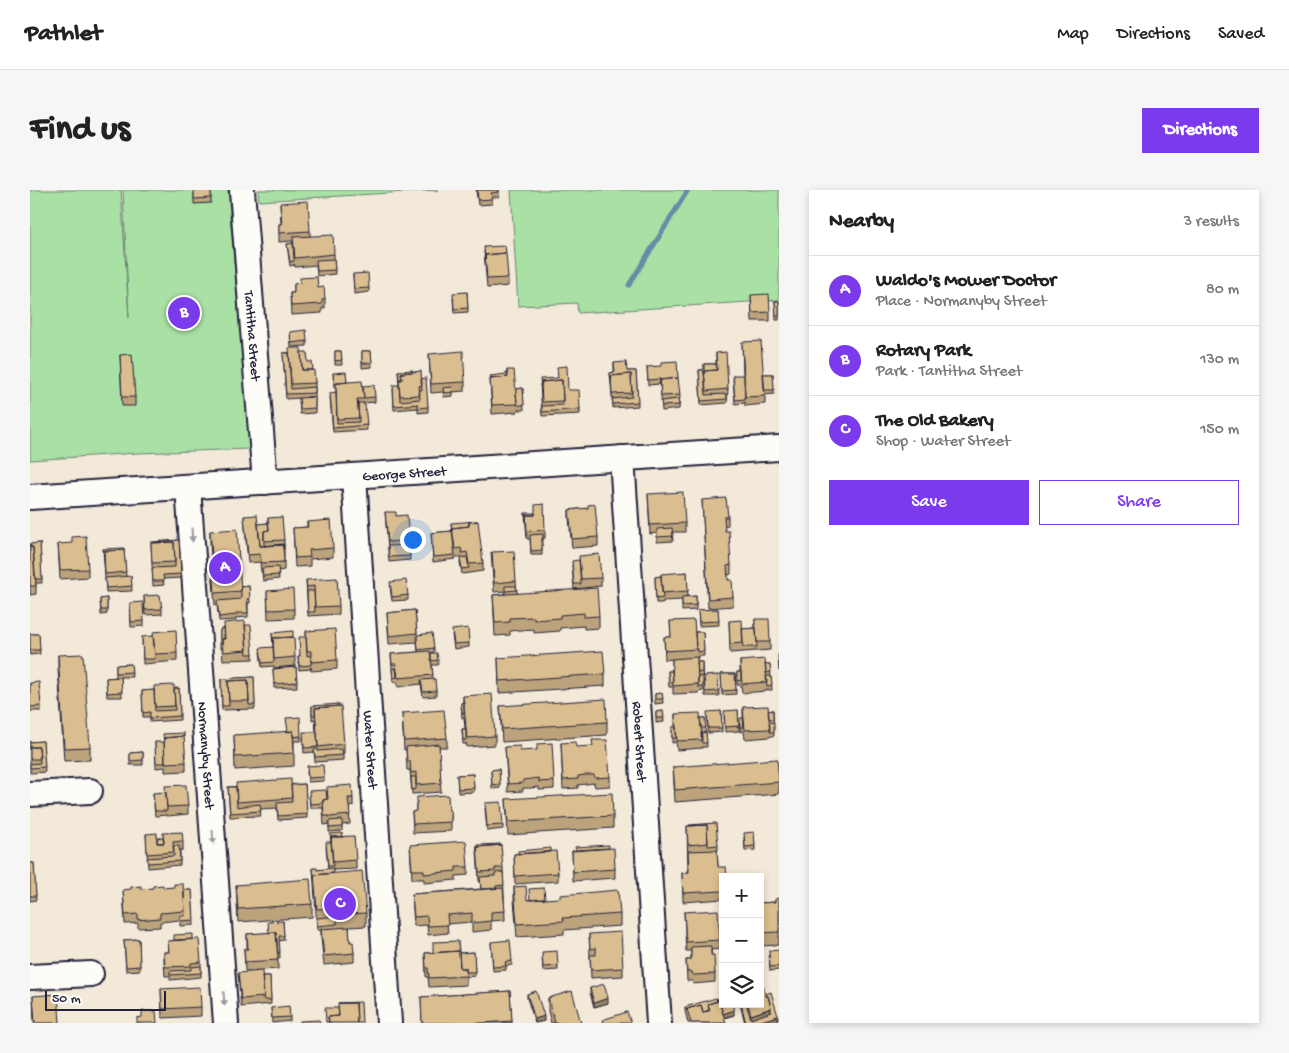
<!DOCTYPE html>
<meta charset="utf-8">
<style>
:root{--surface:#fff;--page:#f6f6f6;--text:#222;--muted:#767676;--line:#e0e0e0;--accent:#7c3aed}
body{margin:0;font-family:"Gochi Hand",sans-serif;background:var(--page);color:var(--text)}
.controls{position:absolute;right:15px;bottom:15px;display:grid;overflow:hidden;border-radius:0px;box-shadow:0 2px 8px #0003}
.controls button{width:45px;height:45px;display:grid;place-items:center;padding:0;border:0;border-bottom:1px solid var(--line);background:var(--surface);color:var(--text);font:25px sans-serif}
.scale{position:absolute;left:15px;bottom:12px;width:121px;box-sizing:border-box;padding-left:5px;border:2px solid #22223b;border-top:0;font-size:14px;line-height:18px;white-space:nowrap;color:#22223b;-webkit-text-stroke:4px #fdfcf7;paint-order:stroke}
.you{position:absolute;left:382px;top:349px;width:18px;height:18px;margin:-12px;border:4px solid #fff;border-radius:50%;background:#1a73e8;box-shadow:0 0 0 8px #1a73e833}
.badge{display:grid;place-items:center;width:32px;height:32px;border-radius:50%;background:var(--accent);color:#fff;font-size:16px;font-weight:700}
.pin{position:absolute;translate:-50% -50%;border:2px solid #fff;box-shadow:0 1px 5px #0006}
.list{margin:0;padding:0;list-style:none}
h2{display:flex;justify-content:space-between;align-items:center;height:65px;margin:0;padding:0 20px;font-size:21px}
h2 small{font-size:16px;font-weight:400;color:var(--muted)}
.list li{display:grid;grid-template-columns:32px 1fr auto;gap:15px;align-items:center;box-sizing:border-box;height:70px;padding:0 20px;border-top:1px solid var(--line)}
.list b{display:block;font-size:19px;white-space:nowrap}
.list p{margin:0;font-size:16px;white-space:nowrap;color:var(--muted)}
.list em{font-size:16px;font-style:normal;color:var(--muted)}
.actions{display:flex;gap:10px;padding:15px 20px}
.actions a{flex:1;padding:11px 0;border:1px solid var(--accent);border-radius:0px;text-align:center;font-size:18px;color:var(--accent)}
.actions .main{background:var(--accent);color:#fff}
.icon{flex:none;width:28px;height:28px;fill:none;stroke:currentColor;stroke-width:2;stroke-linecap:round;stroke-linejoin:round}
.map{position:relative;flex:none;width:749px;height:833px;overflow:hidden;border-radius:0px}
header{display:flex;align-items:center;gap:30px;box-sizing:border-box;height:70px;padding:0 25px;background:var(--surface);border-bottom:1px solid var(--line)}
header strong{font-size:24px}
nav{display:flex;gap:28px;margin-inline-start:auto;font-size:18px}
.intro{display:flex;align-items:center;justify-content:space-between;box-sizing:border-box;height:120px;padding:0 30px}
h1{margin:0;font-size:35px}
.button{padding:12px 22px;border-radius:0px;background:var(--accent);color:#fff;font-size:18px;font-weight:700}
main{display:flex;gap:30px;padding:0 30px}
aside{flex:1;background:var(--surface);border-radius:0px;box-shadow:0 2px 8px #0003}
.map>svg:first-child{display:block}
.green{fill:#a9e1a5;stroke:#668270}
.lines{fill:none;stroke-linecap:round;stroke-linejoin:round}
.stream{stroke:#628ea7;stroke-width:5}
.minor-casing{stroke:#22223b;stroke-width:28}
.minor{stroke:#fdfcf7;stroke-width:24}
.wall{fill:#bca37b;stroke:#22223b}
.shaded-wall{fill:#998564;stroke:#22223b}
.building{fill:#dbbe8f;stroke:#22223b}
.oneway{fill:#9a9aa2}
.labels{text-anchor:middle;stroke-width:5;stroke-linejoin:round;paint-order:stroke}
.street-label{font-size:14px;fill:#22223b;stroke:#fdfcf7}
</style>
<header>
<strong>Pathlet</strong>
<nav><a>Map</a><a>Directions</a><a>Saved</a></nav>
</header>
<div class="intro"><h1>Find us</h1><a class="button">Directions</a></div>
<main>
<div class="map">
<svg width="749" height="833" viewBox="0 0 749 833">
<rect width="100%" height="100%" fill="#f3e9d8"/>
<filter id="ink" filterUnits="userSpaceOnUse"><feTurbulence type="fractalNoise" baseFrequency=".02" numOctaves="2"/><feDisplacementMap in="SourceGraphic" scale="10" xChannelSelector="R" yChannelSelector="G"/><feConvolveMatrix kernelMatrix="1 2 1 2 8 2 1 2 1" color-interpolation-filters="sRGB"/></filter>
<g filter="url(#ink)">
<!-- green -->
<path class="green" d="M0,0h91l8,128 -6,-128h105l22,259 -112,4 -108,7z
M228,0h180l-179,11z
M481,0h268v110l-201,13 -1,-10 -59,3z"/>
<g class="lines">
<!-- stream -->
<path class="stream" d="M599,95l59,-95"/>
<defs>
<g id="minor">
<path id="s1" d="M212,0l23,292"/>
<path id="s2" d="M592,268l37,565"/>
<path id="s3" d="M324,286l35,547"/>
<path id="s4" d="M158,297l38,536"/>
<path id="s5" d="M0,307l749,-49"/>
<path d="M0,604l60,-3"/>
<path d="M0,787l61,-3"/>
</g>
</defs>
<!-- minor casing -->
<use href="#minor" class="minor-casing"/>
<!-- minor -->
<use href="#minor" class="minor"/>
</g>
<!-- wall -->
<path class="wall" d="M164,0h17v13l-17,1z
M446,0h23v7h-7v7l-14,1z
M250,13l30,28v5l24,18 1,20 -18,2 -1,-11 -21,2 -1,-3v1l-4,1 -3,-22 6,-1v-2l-14,1v-18h2z
M454,61l24,27v8l-21,2z
M323,84l16,14v4l-15,2z
M264,94l24,4 7,11v9h-3v5l-31,2 -1,-22h4z
M437,102l1,20 -14,1 -1,-15z
M721,105l19,17v9h-18z
M745,111h4v19h-3z
M260,142l17,9v5l-16,1z
M712,152l21,32h10l1,20 -9,1v9l-20,2v-4v1l-10,1 -2,-25 10,-4z
M305,161h6l1,14h-7z
M332,161h9l1,16 -10,1z
M271,162l12,18 2,13v14h-8h8v16l-15,1 -1,-16 -13,1 -3,-46z
M686,163l12,36 -1,14 -26,2 -2,-35h5v-6h12z
M399,164l36,28v9l-12,1v4l-9,1 -1,-5 -12,1z
M90,165l15,42v9h-13z
M584,173l13,8h9l2,35 -25,2 -3,-35 4,-1z
M617,177l33,28 -1,14 -17,2 -2,-27 -12,1z
M477,180l9,19 7,-1 1,22h-7v2l-25,2 -2,-35 17,-5z
M368,181l15,1 8,7 7,28v5l-10,1v-5l-24,2 -1,-21 6,-4z
M303,183l14,9 16,4 12,11v5l-11,1 3,27 -34,2 -3,-35 6,-5v-4h-2z
M510,194l28,6 12,19v5l-38,2z
M618,304l37,29v9h-13l1,9 -16,1v-9l-7,1z
M672,310l26,17v8l-4,1 7,39v9l-3,1v5l5,17v9l-25,2z
M558,318l10,29v9l-26,2 -3,-30v-8z
M355,322l11,4 13,24 1,20 -21,2z
M495,323l20,17v8l-2,1v3h-1v13h-11l-1,-16h-3z
M214,326l14,8 10,-1v-5l16,22v30l-6,1 1,8 -16,2 -1,-9h-1l-1,-10 -12,1z
M277,332l26,26v9l-23,2v7l-15,1 -2,-39 14,-1z
M421,333l32,40v8l-21,3 -2,-12 1,-5h-6v2l-22,3 -2,-29 21,-2z
M180,341l31,56 8,-1 1,17h-2v14l-12,1v2l-17,1 -2,-16h-2l-5,-61z
M149,350l2,38 -18,1 1,6 -11,1 -2,-43z
M10,353l2,40h-6v11l-6,1v-51z
M28,354l30,25v8l-28,2z
M73,359l21,1 2,27 5,-1 1,15 -26,1z
M461,362l25,29 1,12 82,23v12l-15,1v-3l-24,2v3l-26,2v-4l-24,2v4l-15,1 -2,-41 12,-1v-3l-11,1z
M542,375l29,13v8l-27,3z
M657,382l1,25 8,-1v14l-14,1v-11l-19,1v2h-7l-1,-26 6,-1z
M276,390l33,26v8l-31,2z
M360,396l18,9v5l-16,1z
M237,401l27,18v9l-26,1z
M114,406l18,13v5l-17,1z
M77,408v16l-6,1 -1,-16z
M100,413l14,18v5l-13,1z
M688,419l1,16 -20,1 -1,-16z
M385,420l2,25 17,13v4l-3,1 7,7v5h-6l1,14 3,12v5l-13,1 -2,-13 -23,3 -1,-5h-4l-2,-28 27,-2 -1,-10 -28,2 -2,-31z
M725,429l15,23v8l-40,3 -1,-32 13,8 13,-1z
M640,431l25,11h8l1,24h-6v2h-1v4h5l1,29 -5,1v1l-25,1v-7h-4l-1,-16h4v-12l-7,1 -1,-23h7z
M215,435l8,29v5l-30,1 -1,-12h-2v-18z
M276,441l31,29v9l-26,2v-4v2l-12,1 -1,-14h2l6,-19z
M242,443l23,24v9l-21,2v-2l-12,1 -2,-15 13,-5z
M0,444h9l1,20 -10,1z
M422,444l17,9v4l-15,2z
M112,447l35,16v8l-34,3z
M28,465l32,92v13l-26,1 -6,-93z
M468,468l107,16v12l-106,7z
M710,471l25,3h5l2,26h-5v1l-25,2 -1,-8h-4v-13h3z
M101,474l1,13h-11l1,20h-15l-1,-19 10,-1v-12z
M266,477l1,20 -23,1 -1,-19z
M691,484h14l1,20 -14,1z
M688,485l1,21h-14l-1,-16z
M224,487l1,32 -33,1 -1,-31z
M0,493l11,23v5h-11z
M149,498l1,32 -30,2v-5h-7l-1,-26z
M632,503l1,10 -8,1v-10z
M433,506l32,40v9l-28,2 -1,-4v1h-3l-1,-15h3l-1,-12 -2,1 -1,-15 2,-1z
M282,516l32,38v9h-1v7l-28,2 -1,-10 -10,1 -1,-16 13,-5 -1,-13 -3,1z
M470,516l107,16v13l-105,7z
M713,517l25,4 5,-1 1,26h-4v1l-25,2 -1,-8 -4,1v-9l3,-5z
M708,520l1,21 -14,1 -1,-16z
M633,521l1,11 -8,1v-11z
M691,521l1,21 -14,1 -1,-16z
M372,523l45,25v9h-8l2,45 -29,2 -2,-24h-3l-1,-21 -2,1z
M645,524l25,4h5l2,29h-5v1l-25,2 -1,-8 -4,1v-12l3,-4z
M204,545l67,1v5h-7v25l-59,4z
M13,551l2,31 -15,1v-31z
M125,552l31,20v9l-21,1v-5l-9,1z
M531,553l49,34v9l-15,1 -1,-4 -16,2v3l-15,1z
M475,557l15,4 34,30v8l-15,1v-3l-8,1h-8v3l-15,1z
M113,562v13h-13v-12z
M643,577l106,14v13l-104,8z
M469,579l1,19 -8,1 -1,-19z
M277,581l17,6v4l-16,1z
M443,584l1,18 -16,1 -1,-18z
M275,594l2,34 -29,2 -1,-12 -17,1 1,7 -31,1 -2,-30z
M123,603l35,13v8l-21,2v-1l-12,1z
M279,605l44,3v8l-4,1 1,17 -8,1v6l-13,1v-8l-5,1 -1,-17h-13z
M476,609l107,17v12l-105,7z
M386,613l35,8v20l-38,2 -1,-21 4,-1z
M455,618l18,17v4l-16,2z
M657,636l31,19v5h-1l1,17 5,10v22l-40,3 -1,-29 6,-1z
M724,642l1,18 -10,1 -1,-14z
M116,644l11,4 26,3v9h-3v15l-32,3z
M313,647l13,23v9l-23,1v3l33,40v13l-17,1 1,15 4,11v9l-30,3 -3,-27v-8h-4l-4,-62 4,2 11,-1 -2,-23 5,-4z
M380,655l58,22v8l-12,1v4l-32,3v-4h-12z
M579,658l6,21v9l-42,3 -1,-30z
M447,660l26,18 2,52 -14,1v9l-19,2v-10l-25,2 1,9 -20,2 -1,-10 -13,1 -2,-32 69,-5 -1,-8h-1z
M521,662l7,21v8l-43,3 -1,-30z
M0,673h4l2,37 -6,1z
M206,695l76,19v13l-74,5z
M484,697l13,13 18,-1 75,15v12l-56,4v4l-47,3 -3,-37z
M133,698l21,2h8l2,35 -14,1v-6l-20,2v5l-22,1v-5l-13,1 -2,-34z
M749,708v47l-19,1v-43l15,-1z
M654,722l36,28v9l-9,1 4,24v8l-22,2 -1,-3h-5l-1,-21h5v-9h-5z
M253,731l1,19 -5,1 1,17h-2v11l-33,2 -1,-22h3v-15l21,-1z
M559,744l34,34v8l-32,2z
M109,749l1,31 -14,1 -2,-31z
M163,749l8,23v15l-31,3v-4h-5l-1,-15v-9h5l-1,-11z
M461,752l21,19v4l-6,1v4l-13,1z
M749,760v20l-9,1 -1,-16z
M444,762l1,24 -9,1v8l-37,2 -1,-10h-2l-1,-24h34z
M512,766l16,10v4l-15,1z
M208,783l24,3h8l1,28 -30,3z
M560,798l18,15 -14,4 -4,-14z
M131,799l40,18v9l-39,2z
M480,801l2,32h-90l-1,-26z
M497,804l17,27 -9,2 -8,-25z
M736,804l12,26 -10,3h-23l-5,-19h20z
M3,806l27,27h-26z
M518,808l33,25h-30l-3,-12z
M688,808l16,17 -10,3 2,5h-38l-3,-12v-4l32,-6z
M241,818l19,9v4l-18,2z"/>
<!-- shaded-wall -->
<path class="shaded-wall" d="M578,808v5l-14,4v-4z
M741,818v9l-20,6v-8z
M704,820v5l-12,3v-4z
M514,826v5l-9,2v-4z
M748,826v4l-10,3h-14z"/>
<!-- building -->
<path class="building" d="M164,0h17v8l-17,1z
M447,0h22v2l-8,1 1,6 -14,1z
M278,11l2,30 -31,2v-9h3l-2,-21z
M303,45l1,19 -39,4 -2,-21z
M263,53l1,18 -4,1 -3,-18z
M475,56l1,7 -21,2v4l-1,-12z
M476,63l2,25 -21,1 -2,-24z
M304,69l1,11 -18,1 -1,-11z
M338,83l1,15 -15,1 -1,-15z
M287,87l1,11 6,-1 1,12 -3,1v4l-31,2 -1,-13h4v-9l6,-1v-5z
M437,102l1,16 -14,1 -1,-16z
M739,104l1,18 -18,1 -1,-18z
M745,111h4v15h-3z
M276,140l1,11 -16,2 -1,-11z
M731,151l4,55 -20,1 -3,-55z
M259,158h12l1,22h12l1,13 -24,1z
M305,161h6l1,9 -7,1z
M332,161h9l1,12h-10z
M433,161l2,31 -34,2 -2,-30z
M271,162h6l1,10h4l1,8h-11z
M696,162l2,37 -22,2 -2,-20 13,-1 -1,-17z
M253,163h6l2,36 24,-2v6l-29,1z
M102,164l3,43h-13l-2,-42z
M647,171l1,17 -18,2v4v-5l-12,1 -1,-13 14,-1v-4z
M596,172l1,9h9l2,31 -25,2 -1,-5 20,-2 -1,-23 -20,2v4l-1,-7 5,-1 -1,-9z
M674,174h12l1,6 -13,1 2,24 21,-1v5l-26,2 -2,-31h5z
M537,176l1,24h11l1,19 -38,3v-6l21,-1v-4l-1,-21 -21,2v4l-1,-7 18,-1 -1,-11z
M383,180v2l-12,1 1,6h-3l-1,-8z
M477,180h7l3,34 -25,1 -2,-26 18,-2z
M391,181l1,14 -3,1 1,9 -20,1 -1,-16h3l-1,-7z
M316,182l1,10 -13,2 -1,-11z
M477,184l1,3 -17,2 -1,-3z
M601,184l1,19 -20,1 -1,-18z
M733,184h10l1,16h-10z
M703,185h11l1,24 -10,1z
M396,188l2,29 -10,1v-4l-24,2 -1,-21h6l1,16 20,-2 -1,-9h3l-1,-11z
M648,188l2,17 -19,1 -1,-16z
M532,190l1,21 -21,1 -1,-20z
M332,191l2,18h-7l2,19 -22,1 -1,-36z
M344,195l1,12 -11,1 -1,-12z
M422,197l1,5 -9,1 -1,-5z
M493,198l1,17h-7l-1,-16z
M306,202l1,31 22,-1 -1,-19h6v2h1l2,20 -34,3 -3,-35z
M285,207v11l-15,1 -1,-11z
M648,209l1,6 -17,1 -1,-5z
M653,302l2,31 -35,2 -2,-31z
M696,308l2,19h-4l1,14h4l2,34 -4,1 1,14h4l1,17 -25,2 -6,-99z
M514,314l1,26 -18,1 -1,-16h9v-10z
M565,314l3,33 -26,2 -3,-29 19,-2v-3z
M355,322h11v4l11,-1 2,25 -21,2z
M495,323h10v2h-9v4z
M227,325l3,31 23,-1 1,17 -23,1 -1,-9 -12,1 -4,-39z
M252,327l2,23 -20,1v-10l5,-1 -1,-12z
M301,330l2,28 -24,2 1,7 -15,1 -2,-30 15,-1 -1,-5z
M447,331l-8,1v4l-17,2v3l-1,-8z
M448,331l5,42 -14,1 -2,-12 -5,1 -1,-5 -6,1 -3,-21 17,-2v-4z
M238,333l1,7 -5,1v15l20,-2v5h-1v-4l-23,1 -2,-22z
M642,338l1,8 -16,1v-8z
M207,339l4,62 -26,2 -5,-62z
M422,341l3,24 -22,2 -2,-24z
M513,344v4h-1v12l-11,1 -1,-16z
M56,346l2,33 -28,1 -2,-26 14,-1v-6z
M149,350l2,34 -18,1 1,6h-11l-1,-13 23,-1v-5l-1,-20 -23,1v-1z
M144,352l1,20 -23,1 -1,-20z
M10,353l2,36h-7l-2,-32h-3v-3z
M379,355l1,11 -21,1 -1,-11z
M0,357h3l3,39h-6z
M94,358v2l-20,1v4l-1,-6z
M94,360l2,22 -21,2 -1,-23z
M484,361l2,30 -22,2 -2,-31z
M569,364l2,24 -20,1 -2,-23z
M437,367l2,11 -7,1 -2,-11z
M549,370l2,24h-7l-2,-23z
M248,377l1,8 -16,1 -1,-8z
M657,382l1,19 -26,2 -1,-19z
M101,386l1,10 -26,2 -1,-10z
M631,386l2,22 -7,1 -1,-22z
M307,388l2,28 -24,1 -1,-21 -7,1 -1,-7z
M376,390l2,15 -16,2 -2,-15z
M219,396l1,12 -3,1 1,14h-12v2l-17,2 -2,-16 24,-2v-12z
M475,396h11l1,4 -12,1z
M567,398l2,28 -15,1v-4l-24,2v3l-26,2v-3l-24,1v4l-15,1 -2,-28z
M263,399l1,20 -26,1 -1,-19z
M277,401h7l1,21h-7z
M130,405l2,14 -17,1 -1,-14z
M666,406v9l-14,1v-9z
M77,408v12h-6l-1,-11z
M113,412l1,19 -13,1 -1,-19z
M688,419l1,12 -20,1 -1,-12z
M385,420l2,23 -28,3 -2,-23z
M725,429h14l1,23h-13z
M664,430l2,28 2,1 -33,2 -1,-14h7l-1,-16z
M712,430l1,23 -13,1 -1,-23z
M215,431l2,29 -24,2 -1,-13h3l-1,-16z
M215,435h6l2,29h-6z
M194,438v11h-2v4l-2,1v-14z
M438,438l1,15 -15,1 -2,-14z
M726,438l1,19h-14l-1,-18z
M305,439l2,31 -26,2v-11h-4l-1,-20z
M146,440l1,23 -22,1 -2,-22z
M263,441v6l-20,1v5l-1,-10z
M665,442h8l1,19 -6,1v-3l-2,-1z
M402,443l2,15 -16,2 -1,-15z
M0,444h9l1,16h-10z
M123,446l2,23h-12l-1,-22z
M264,447l1,20 -21,2 -1,-21z
M269,447h7l1,19 4,-1v10l-12,1 -1,-10h2z
M243,457l1,15 -12,1 -2,-15z
M400,461l3,24 -35,3 -2,-14h-4l-1,-10z
M573,461l2,23 -106,7 -1,-23z
M401,463h6l1,7 -7,1z
M53,464l7,93 -26,1 -6,-93z
M748,465h1v16z
M667,467l1,27 -25,2 -1,-27z
M735,469l2,23 -25,2 -2,-23z
M667,472h5v10l-4,1z
M101,474l1,8 -16,1v-8z
M735,474h5l1,8 -5,1z
M266,477l1,15 -23,2 -1,-15z
M366,478l1,9 -4,1 -1,-9z
M638,481h4l1,11 -4,1z
M707,482h4v8l-4,1z
M691,484h14l1,16 -14,1z
M688,485l1,16 -14,1 -1,-16z
M673,486v11h-5v-10z
M736,486h5l1,9 -5,1z
M91,487l1,15 -15,1 -1,-15z
M224,487l1,28h-6l-1,-25 -20,1 1,25h-7l-1,-27z
M405,489l1,12 -13,1 -2,-12z
M218,490l1,21h-20l-1,-20z
M9,492l2,24 -11,1v-24z
M144,495l1,21 -20,1 -1,-21z
M149,498l1,28 -30,2v-6l-7,1 -1,-22 12,-1 1,21 20,-1 -1,-21z
M632,503l1,6h-8v-5z
M462,504l3,42 -28,2 -4,-42z
M576,509l1,23 -105,7 -2,-23z
M434,512v11h-2l-1,-10z
M309,514v2l-24,2v7h-3v-9z
M311,516l3,38 -26,3 -3,-39z
M738,516l2,23 -25,1 -2,-23z
M414,520l3,28 -43,3 -2,-28z
M708,520l1,16 -14,1 -1,-16z
M743,520v9h-4l-1,-8z
M633,521l1,7h-8v-6z
M691,521l1,17h-14l-1,-16z
M670,523l2,27 -25,1 -2,-27z
M270,527l1,19 -8,1v-6l-5,1 -2,-14z
M670,528h5l1,10h-5z
M710,528h3l1,9h-4z
M744,532v10h-4l-1,-9z
M642,537h4v11h-4z
M432,539h4v11h-3z
M263,541l1,22 -59,4 -1,-22z
M273,542h14l1,15 -14,1z
M676,542l1,11h-5l-1,-10z
M154,543v3l-20,2v4l-1,-8z
M154,546l2,26 -21,1 -1,-25z
M562,550h15l3,37 -15,1 -1,-3h-8l-8,1v3l-15,1 -2,-37 14,-1 1,5 17,-1z
M13,551l2,26 -15,1v-4l10,-1 -1,-16h-9v-5z
M125,552h9l1,21h-9z
M522,553l2,38 -15,1v-4l-16,2v3l-15,1 -3,-37 15,-1v5l17,-1v-6z
M409,554l2,39 -25,2v-13l-5,1 -1,-12h-3l-1,-14z
M0,557h9l1,12h-10z
M284,559h4v2l24,-2 1,6 -28,2z
M113,562v8l-13,1v-8z
M747,569l2,23 -104,8 -2,-23z
M293,575l1,12 -16,1 -1,-12z
M469,579l1,15 -8,1 -1,-15z
M443,584l1,14 -16,1 -1,-14z
M381,587h5v12l-4,1z
M261,589l1,19 -55,4 -1,-19z
M275,594l2,30 -29,2 -1,-13 15,-1 -1,-17z
M156,595l2,21 -21,1 -2,-21z
M322,595l1,13h-5l2,17 -21,2v-1h-5l-1,-16 5,-1 -1,-12z
M198,597h8l1,20 23,-3 1,7 -31,2z
M296,600l1,9 -4,1v3l-13,1 -1,-13z
M136,602l1,19h-12l-2,-18z
M582,603l1,23 -105,6 -2,-23z
M418,605l1,16h2v11l-38,2 -1,-12 4,-1v-8h1v-6z
M471,612l2,23 -16,1 -2,-23z
M312,630v7l-13,1v-7z
M686,633l2,22 -10,1 -1,-21 -18,1v-1z
M677,635l1,18 -20,2 -1,-19z
M152,642l1,9 -10,1 1,10 -27,2 -1,-20 11,-1v10h7l-1,-10z
M724,642l1,14 -10,1 -1,-14z
M312,643l1,4h-12v5l-1,-8z
M324,646l2,24 -23,2 -2,-25z
M133,647l1,6h-7v-5z
M436,651l2,26h-12v4l-32,3v-4h-12l-2,-25z
M296,652h5l2,24h-5z
M471,654v1l-24,2v4v-6z
M471,655l2,23h-8v3l-16,1 -2,-25z
M579,655v3l-33,2 -1,-3z
M143,656h6l1,15 -32,2 -1,-5 27,-2z
M521,658v4l-33,2v-3z
M584,658l1,21 -42,3 -1,-21z
M687,660l1,17h8l1,10h-4v14l-40,2 -1,-20 7,-1 -1,-21z
M526,661l2,22 -43,3 -1,-22z
M0,673h4l2,33h-6z
M283,678h4v2l16,-2v5l-19,2v4z
M332,681l4,42 -29,2v-7l-20,1 -3,-34z
M473,682l1,13 -8,1v2l-15,1 -1,-12 15,-1v-3z
M280,689l2,25 -74,5 -2,-24z
M144,694h9l2,27 -25,2v5l-22,2v-6l-13,1 -2,-25 8,-1v-2l10,-1v3l12,-1v-2l10,-1v3l11,-1z
M496,696l1,14 33,-2v-3l58,-5 2,24 -57,4 1,3 -47,3 -3,-37z
M473,698l2,23 -14,1v9l-19,2v-10l-25,2 1,10 -20,1 -1,-10 -13,1 -2,-23z
M514,698l1,11 -15,1 -1,-11z
M154,700h8l2,30 -14,1v-5h5z
M749,708v34l-19,1v-30l15,-1v-3z
M688,720l2,30 -34,2 -2,-30z
M307,726v8l-20,2v-8z
M253,731l1,15h-5l1,17h-2l-2,-21 -7,1 -1,-11z
M319,737l1,15h3l1,11 -30,3 -3,-27z
M246,742l2,28 -33,2 -1,-13h4l-1,-15z
M591,742l2,36 -32,2 -1,-15h6v-7l-6,1 -1,-15z
M163,744v5l-19,1v-5z
M109,749l1,27 -14,1 -2,-27z
M169,749l2,23 -10,1v3l-26,1 -1,-15h5l-1,-11z
M480,750l2,21 -7,1 1,4 -13,1 -2,-25z
M428,751l1,10 -26,2v-11z
M681,756v9h3l1,19 -22,1 -1,-3h-5l-1,-12h5v-13z
M749,760v16l-9,1 -1,-16z
M429,761l1,17h6v8l-37,2 -1,-10h-2l-1,-15z
M527,761l1,15 -15,1 -1,-15z
M444,762l1,20h-9v-4h-6l-1,-15z
M171,776v7l-31,2v-4l21,-1v-3z
M232,781l2,26 -23,2 -3,-26z
M232,786h8l1,24h-7z
M574,794l4,14 -14,5 -4,-15z
M733,795l3,11h2l3,12 -20,7 -3,-11h12v-18z
M170,797l1,20 -39,2 -1,-20z
M480,801l2,30 -30,2h-60l-1,-26z
M506,801l8,25 -9,3 -8,-25z
M542,801l9,32h-26l-7,-25z
M741,802l7,24 -24,7h-8l-5,-19h6l1,2 -1,1 4,12 20,-7v-4l-3,-12h-2v-2z
M28,804l2,29h-25l-2,-27z
M693,807v7h9l2,6 -11,4 -4,-13h-1v-3z
M686,808l1,3 -9,3 1,7 -6,1 -2,-7 -14,4v2l-2,-4z
M689,811l7,22h-35l-4,-14 14,-4 2,7 7,-2 -2,-6z
M331,812l1,21h-5l-1,-20h-18z
M308,813h18l1,20h-28l-1,-6 11,-1z
M259,816l1,11 -18,1 -1,-10z
M295,818h13l1,8 -11,1 1,5h-3z
M112,821h14l1,12h-20v-5l5,-1z
M597,822l4,11h-28l-1,-3z
M289,830l1,3h-20v-2z"/>
<!-- one-way arrows -->
<defs><path id="oneway-solid" d="M-6-.8H1V-3.2L6.5 0L1 3.2V.8H-6Z" transform="scale(1.25)"/></defs>
<g class="oneway">
<use href="#oneway-solid" transform="translate(162 345) rotate(86)"/>
<use href="#oneway-solid" transform="translate(183 647) rotate(86)"/>
<use href="#oneway-solid" transform="translate(194 809) rotate(86)"/>
</g>
</g>
<g class="labels">
<!-- street labels -->
<g class="street-label">
<text dy="5" stroke="none"><textPath href="#s1" startOffset="146">Tantitha Street</textPath></text>
<text dy="5" stroke="none"><textPath href="#s5" startOffset="375">George Street</textPath></text>
<text dy="5" stroke="none"><textPath href="#s2" startOffset="284">Robert Street</textPath></text>
<text dy="5" stroke="none"><textPath href="#s3" startOffset="274">Water Street</textPath></text>
<text dy="5" stroke="none"><textPath href="#s4" startOffset="269">Normanyby Street</textPath></text>
</g>
</g>
</svg>
<div class="controls">
<button>+</button>
<button>−</button>
<button><svg class="icon" aria-label="layers" viewBox="0 0 24 24"><path d="M12 4l9 5-9 5-9-5zM3 14l9 5 9-5"/></svg></button>
</div>
<div class="scale">50 m</div>
<div class="you"></div>
<div class="pin badge" style="left:195px;top:378px">A</div>
<div class="pin badge" style="left:154px;top:123px">B</div>
<div class="pin badge" style="left:310px;top:714px">C</div>
</div>
<aside>
<h2>Nearby<small>3 results</small></h2>
<ul class="list">
<li><span class="badge">A</span><div><b>Waldo's Mower Doctor</b><p>Place · Normanyby Street</p></div><em>80 m</em></li>
<li><span class="badge">B</span><div><b>Rotary Park</b><p>Park · Tantitha Street</p></div><em>130 m</em></li>
<li><span class="badge">C</span><div><b>The Old Bakery</b><p>Shop · Water Street</p></div><em>150 m</em></li>
</ul>
<div class="actions"><a class="main">Save</a><a>Share</a></div>
</aside>
</main>
